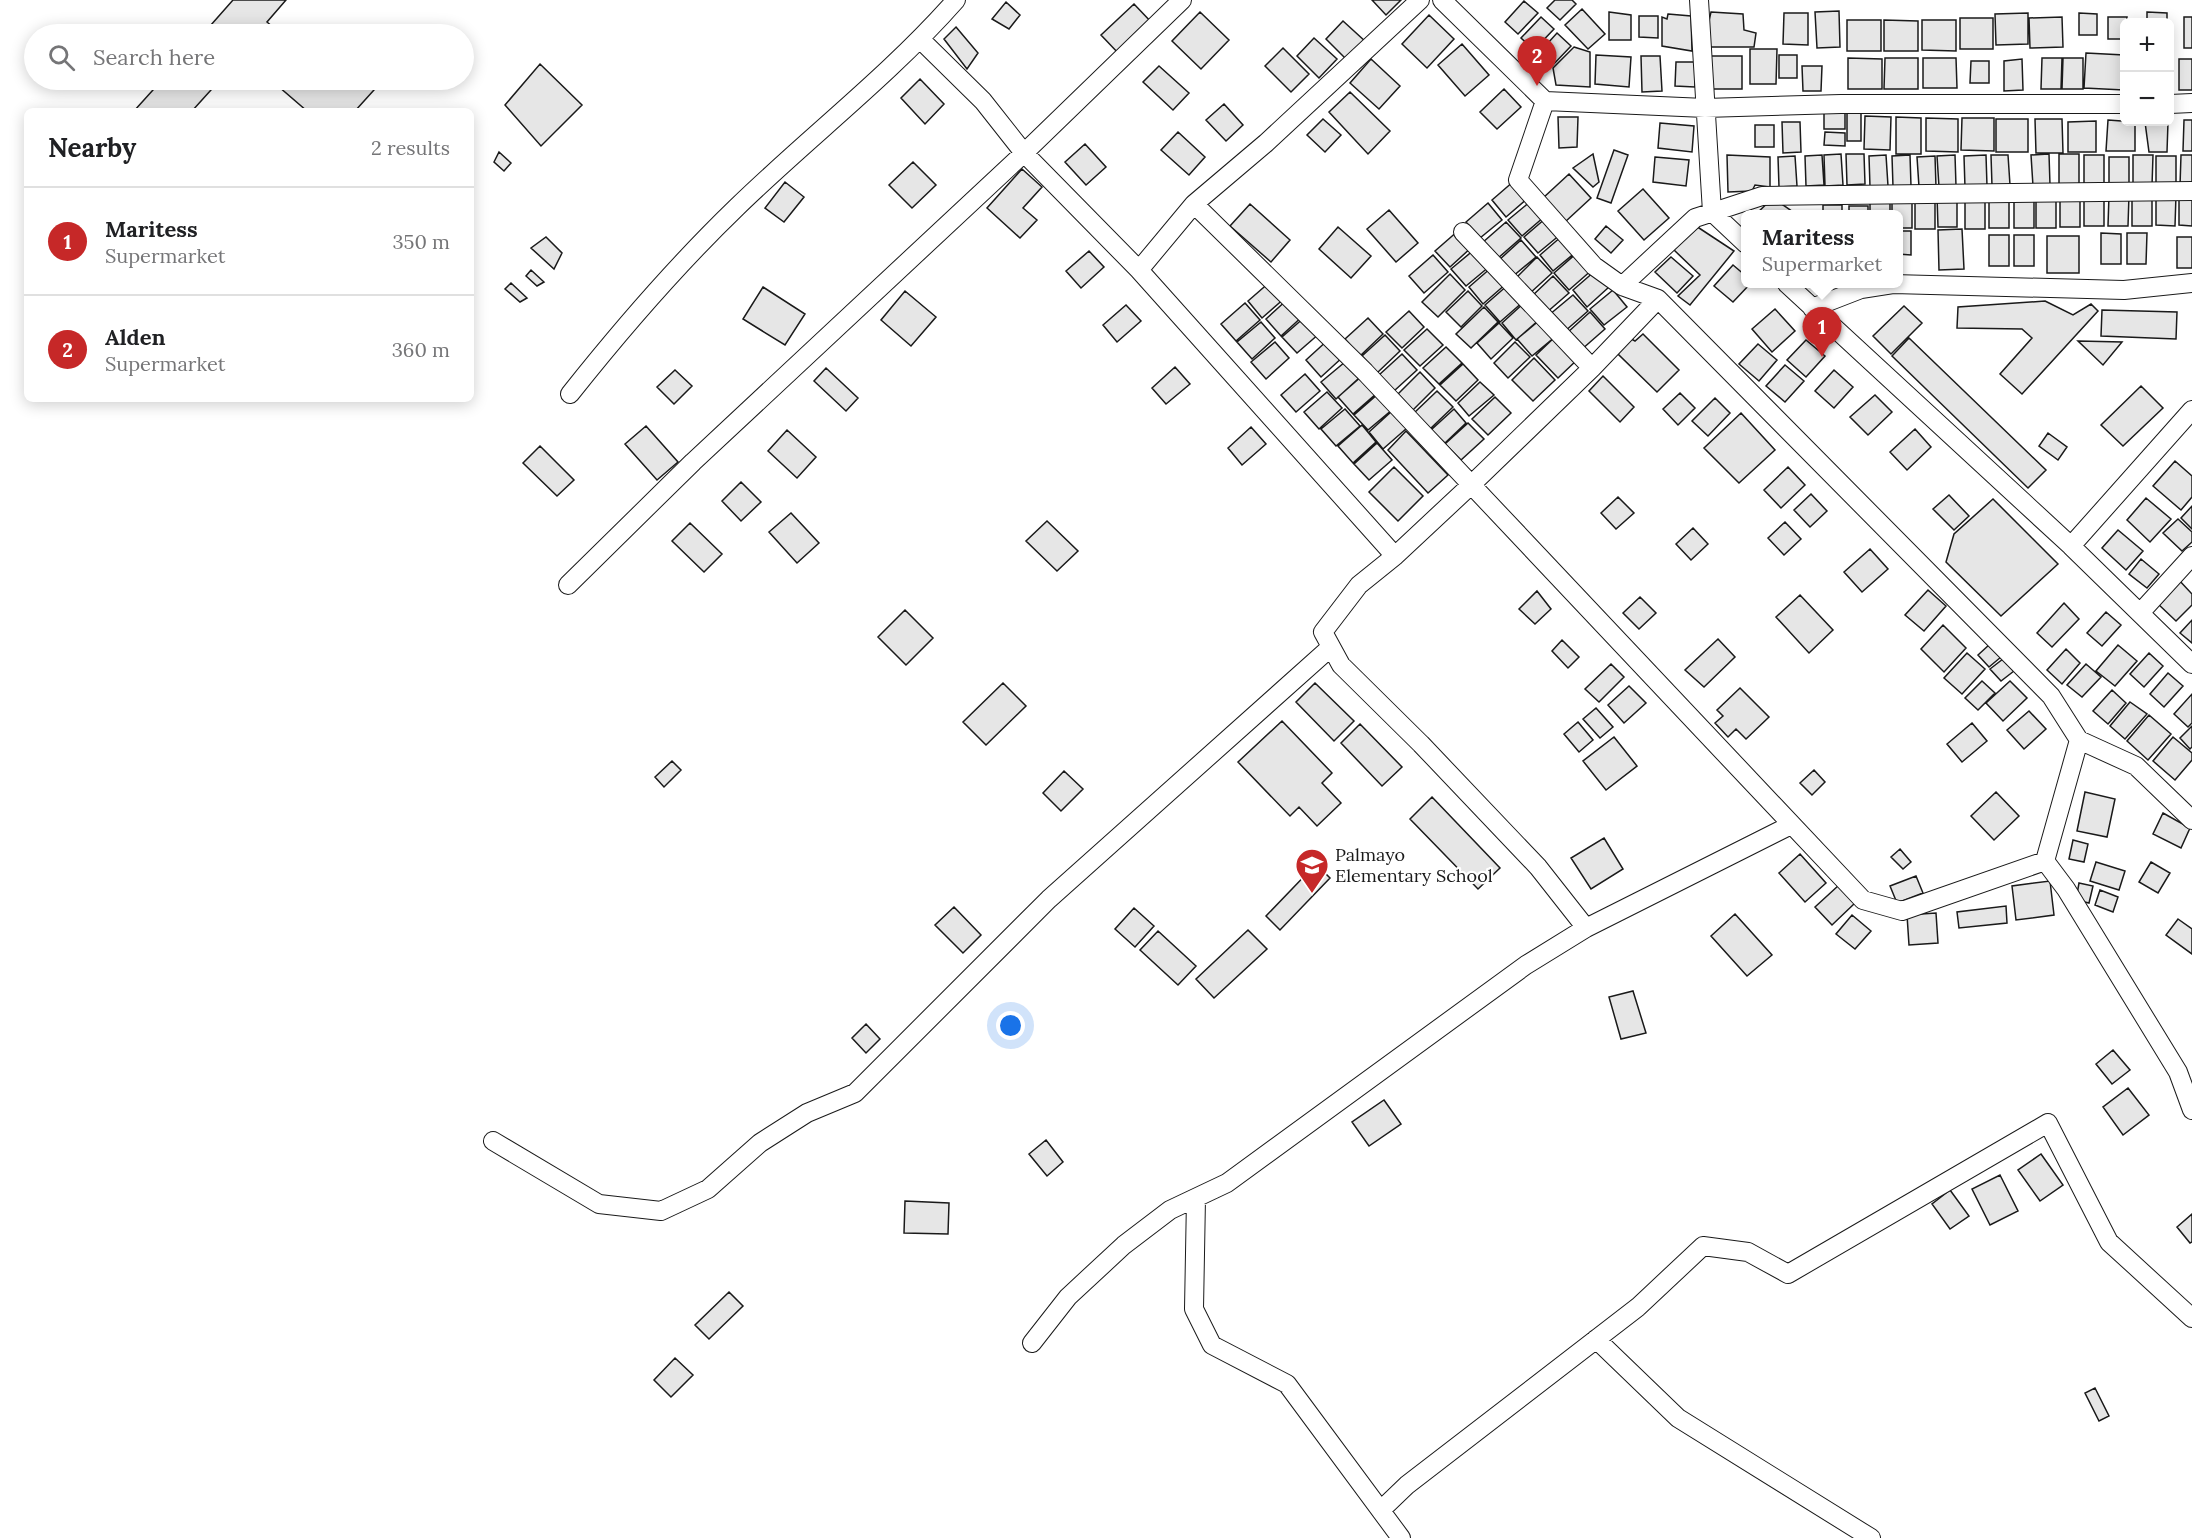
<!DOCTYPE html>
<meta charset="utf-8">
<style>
:root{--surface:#fff;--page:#f2f2f2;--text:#202124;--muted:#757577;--line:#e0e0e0;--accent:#c62828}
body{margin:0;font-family:Lora,serif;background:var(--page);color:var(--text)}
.controls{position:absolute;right:18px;top:18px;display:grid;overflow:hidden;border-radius:9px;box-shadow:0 3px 15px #0003}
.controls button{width:54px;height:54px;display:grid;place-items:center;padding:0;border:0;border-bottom:2px solid var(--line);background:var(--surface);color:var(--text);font:30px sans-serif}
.you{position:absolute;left:1011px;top:1026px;width:21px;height:21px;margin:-15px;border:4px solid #fff;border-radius:50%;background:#1a73e8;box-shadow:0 0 0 9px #1a73e833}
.badge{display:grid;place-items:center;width:39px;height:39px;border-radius:50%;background:var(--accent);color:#fff;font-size:20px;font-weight:700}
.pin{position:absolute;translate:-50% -50px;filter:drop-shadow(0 2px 3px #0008)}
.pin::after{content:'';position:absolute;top:32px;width:21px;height:18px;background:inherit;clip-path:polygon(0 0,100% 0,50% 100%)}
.popup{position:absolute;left:1741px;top:210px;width:162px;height:78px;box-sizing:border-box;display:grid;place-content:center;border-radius:9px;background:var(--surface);filter:drop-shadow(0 2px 4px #0005);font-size:20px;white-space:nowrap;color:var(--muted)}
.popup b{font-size:22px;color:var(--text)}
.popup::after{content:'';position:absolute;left:50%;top:100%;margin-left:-12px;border:12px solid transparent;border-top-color:var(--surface)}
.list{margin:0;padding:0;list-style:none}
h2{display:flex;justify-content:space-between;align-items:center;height:78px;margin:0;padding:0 24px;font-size:26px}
h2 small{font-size:20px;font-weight:400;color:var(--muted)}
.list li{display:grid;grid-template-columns:39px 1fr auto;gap:18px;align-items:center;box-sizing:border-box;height:108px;padding:0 24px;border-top:2px solid var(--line)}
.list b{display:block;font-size:22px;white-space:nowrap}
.list p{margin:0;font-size:20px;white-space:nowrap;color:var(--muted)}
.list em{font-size:20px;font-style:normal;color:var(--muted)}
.icon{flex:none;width:33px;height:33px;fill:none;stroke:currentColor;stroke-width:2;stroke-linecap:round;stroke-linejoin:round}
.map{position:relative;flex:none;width:2192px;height:1538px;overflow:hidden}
.search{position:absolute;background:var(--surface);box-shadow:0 3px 15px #0003;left:24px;top:24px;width:450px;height:66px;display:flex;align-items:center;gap:15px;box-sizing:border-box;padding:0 21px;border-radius:33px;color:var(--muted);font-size:22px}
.panel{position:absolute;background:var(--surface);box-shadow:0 3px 15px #0003;left:24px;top:108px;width:450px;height:294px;border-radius:9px}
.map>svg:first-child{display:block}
.building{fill:#e6e6e6;stroke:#1a1a1a;stroke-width:1.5}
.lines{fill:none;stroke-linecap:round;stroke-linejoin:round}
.minor-casing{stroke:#1a1a1a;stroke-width:20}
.minor{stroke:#fff;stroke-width:18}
.labels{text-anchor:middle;stroke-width:4.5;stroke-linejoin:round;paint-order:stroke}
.poi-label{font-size:18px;fill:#1a1a1a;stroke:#fff;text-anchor:start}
</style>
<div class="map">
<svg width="2192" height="1538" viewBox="0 0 2192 1538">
<rect width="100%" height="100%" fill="#fff"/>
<!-- building -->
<path class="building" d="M233,0h53l-19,22 14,12h-78z
M1372,0h29l-15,15z
M1555,0h17l4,4 -16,16 -13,-12z
M1524,1l14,12 -20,21 -13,-12z
M1006,2l14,13 -11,14 -17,-10z
M1134,4l19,20 -33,31 -19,-20z
M1582,9l23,25 -17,15 -23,-24z
M1839,11l1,36 -23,1 -2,-36z
M1200,12l29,28 -28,29 -29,-28z
M1609,12l22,3v25h-22z
M1711,12l32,2 1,16 12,3 -2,14h-51z
M2147,12l20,1v9h-20z
M1784,13h24v32l-25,-1z
M2028,13v31l-32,1 -1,-31z
M2079,13l18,1v21h-18z
M1668,14l23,2 1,35 -30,-5v-29l5,2z
M1429,15l25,24 -27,29 -25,-24z
M1639,16h19v22l-19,-1z
M1541,17l13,12 -20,21 -13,-12z
M2062,17l1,30 -33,1 -1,-30z
M2108,17h19l-3,22h-16z
M2184,17h8v31h-8z
M1960,18h33v31h-33z
M1847,20h34v31h-34z
M1884,20l34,1v30h-34z
M1922,20h34v31l-34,-1z
M1343,21l23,21 -18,19 -22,-22z
M956,27l22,26 -11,16 -23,-30z
M1557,33l14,13 -20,21 -13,-13z
M1314,38l23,21 -18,19 -22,-22z
M1462,44l27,31 -24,21 -27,-31z
M1574,47l16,5v35l-34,-2 -3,-17z
M1283,48l26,26 -18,18 -26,-26z
M1750,49h27l-1,35h-26z
M2086,53l38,2v35l-40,-2z
M1596,55l35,2 -2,30 -34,-3z
M1779,55h18v23h-18z
M1641,56h19l2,35 -20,1z
M1707,56h35v33h-35z
M1848,58l34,1v30h-34z
M1885,58h33v31h-34z
M1923,58h33l1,30h-34z
M2042,58h20l-1,31h-20z
M2063,58h20v31h-21z
M1371,59l29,27 -21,23 -29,-26z
M2022,59l1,31 -19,1v-30z
M2179,59h13v31h-13z
M1971,61h18v22h-19z
M1676,62h19v25l-20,-1z
M540,64l42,41 -41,41 -36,-41z
M1159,66l30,27 -16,17 -30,-28z
M1802,66h20l-1,25h-18z
M920,79l24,25 -19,20 -24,-26z
M162,80h58l-28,31h-58z
M271,80h61l6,5 5,-5h40l-28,31h-48z
M1504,89l17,18 -24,22 -17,-17z
M1350,92l40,39 -22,23 -39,-42z
M1224,104l19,21 -17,16 -20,-21z
M1824,112h21v17h-21z
M1847,112h14v29h-14z
M1865,116l26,1 -1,33 -26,-1z
M1558,117h20l-1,30 -18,1z
M1896,117l25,1v36h-25z
M1926,118l32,1v33l-32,-1z
M1962,118h32v33l-33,-1z
M1323,119l18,16 -16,17 -18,-17z
M1996,119h32v33h-32z
M2035,119h27l1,34h-27z
M2108,120l27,2v29h-29z
M2184,120h8v31h-9z
M2096,121v31h-28v-30z
M1782,122h18l1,30 -18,1z
M2145,122h23l-1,30h-18z
M1660,123l34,3 -2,26 -34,-4z
M1755,125h19v22h-19z
M1178,132l27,25 -16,18 -28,-25z
M1825,132l20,1v13l-21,-1z
M1085,144l21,23 -20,18 -21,-23z
M1614,150l14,5 -17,48 -14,-5z
M499,152l12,11 -7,8 -10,-9z
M1593,154l6,28 -6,5 -20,-19z
M1841,154l2,31 -18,1 -1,-31z
M1846,154h18l1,30 -18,1z
M2049,154l1,31 -17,1 -2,-31z
M2059,154h20v31h-20z
M1727,155l43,2v30l-15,-2 -3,6 -24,1z
M1822,155l2,30 -18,1 -1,-30z
M1886,155l2,31 -18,1 -1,-31z
M1910,155l1,31 -18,1 -1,-31z
M1955,155l1,31 -17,1 -2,-31z
M1986,155l1,31 -22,2 -1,-32z
M1991,155h17l2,30 -18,1z
M2084,155h20v31h-20z
M2133,155h20l-1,31h-19z
M2181,155h11v31h-12z
M1795,156l2,30 -18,1 -1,-30z
M1935,156l1,31h-17l-2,-30z
M2156,156h20v31h-20z
M1655,157l34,3 -3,26 -33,-4z
M2109,157h20v31l-20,-1z
M913,162l23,23 -24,23 -23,-23z
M1022,169l20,18 -19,21 14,12 -17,18 -33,-30z
M1569,174l22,24 -26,24 -22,-24z
M1514,181l14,17 -22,19 -14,-17z
M785,182l19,15 -20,25 -19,-14z
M1643,189l26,29 -25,22 -26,-29z
M2084,195h20v31h-20z
M2109,195h20l-1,31h-20z
M2132,195h20v31h-20z
M2156,195h20l-1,31 -19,-1z
M2179,195l13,1v30l-13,-1z
M1937,196h20v31h-19z
M2060,196h20v31h-20z
M1892,197h20v31h-14v-14h-6z
M1989,197h20v31h-20z
M2014,197h20v31h-20z
M2036,197h20v31h-20z
M1773,198l23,16h-40z
M1870,198h20v16h-20z
M1915,198l20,1v30h-20z
M1965,198h20v31h-20z
M1531,201l13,16 -22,19 -14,-16z
M1488,203l14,17 -22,18 -14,-16z
M1250,204l40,36 -19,22 -41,-36z
M1823,205h19v9h-19z
M1849,206h19v8h-19z
M1389,210l29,33 -22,19 -29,-33z
M1546,218l15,16 -23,19 -14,-16z
M1506,222l15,16 -24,21 -15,-16z
M1606,226l17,14 -12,13 -16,-14z
M1696,226l38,25 -44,54 -12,-9 22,-21 -27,-26z
M1338,227l33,29 -20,22 -32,-29z
M1962,229l2,40 -25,1 -1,-40z
M1459,230l14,16 -23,21 -15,-16z
M1898,231h13v24l-13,-1z
M2101,233l20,1v30h-20z
M2127,233h20l-1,31h-19z
M1989,235h20v31h-20z
M2014,235h20v31h-20z
M1562,236l14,16 -23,19 -13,-16z
M2047,236h32v37h-32z
M546,237l16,16 -8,16 -23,-21z
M2177,237h15v31h-15z
M1521,240l15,17 -24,20 -14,-16z
M1475,249l15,17 -24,20 -15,-17z
M1089,251l15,16 -23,21 -15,-17z
M1578,252l15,17 -24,21 -15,-17z
M1433,255l15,17 -24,21 -15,-17z
M1537,257l15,16 -24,22 -14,-15z
M1671,257l22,19 -16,17 -22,-21z
M1733,265l13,11v8h4l-17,18 -19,-16z
M1492,267l15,16 -24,21 -14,-17z
M531,270l13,12 -7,4 -11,-10z
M1595,271l14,16 -22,20 -14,-17z
M1450,274l15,16 -27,27 -16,-15z
M1553,276l16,17 -23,20 -15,-16z
M1271,281l15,16 -24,21 -14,-17z
M511,283l16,15 -7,4 -15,-13z
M1509,284l15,17 -24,21 -15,-17z
M763,287l42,27 -20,31 -42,-26z
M1613,290l14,17 -23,18 -14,-16z
M905,291l31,26 -25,29 -30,-26z
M1468,291l14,15 -21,21 -15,-15z
M1573,295l15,16 -24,21 -15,-17z
M1289,298l15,17 -23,21 -15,-17z
M2045,301l28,14 18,-11 7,7 -76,83 -22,-20 32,-36 -10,-9 -65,-1 1,-21z
M1525,302l15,17 -24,21 -14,-17z
M1245,303l15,17 -24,21 -15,-17z
M1126,305l15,16 -24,21 -14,-17z
M1904,306l18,17 -31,31 -18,-18z
M1484,307l14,15 -27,26 -15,-14z
M1775,309l20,22 -23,21 -20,-23z
M2102,310l75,2 -1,27 -75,-3z
M1409,311l15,16 -22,21 -16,-16z
M1590,312l15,17 -24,21 -14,-17z
M1306,316l14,17 -23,20 -15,-16z
M1368,318l15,16 -23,22 -15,-17z
M1541,319l15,17 -24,20 -15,-17z
M1261,322l14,16 -23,21 -15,-17z
M1499,323l14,15 -22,21 -14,-16z
M1427,329l16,16 -23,21 -16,-16z
M1643,334l36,36 -22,22 -39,-38 10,-17 7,4z
M1385,335l15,16 -23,22 -15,-17z
M1557,335l22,23 -21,20 -22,-23z
M1909,338l137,132 -18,18 -136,-132z
M1329,339l15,17 -23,21 -15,-17z
M1806,340l19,16 -19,21 -19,-17z
M2078,341l44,1 -19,23z
M1275,342l14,16 -23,21 -15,-17z
M1515,342l15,15 -22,21 -14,-15z
M1758,344l19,16 -18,21 -20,-17z
M1446,347l16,16 -23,21 -16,-16z
M1402,354l15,16 -23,21 -15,-16z
M1534,358l21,22 -22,21 -21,-21z
M1345,362l14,16 -23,21 -15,-17z
M1463,364l15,16 -22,21 -16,-16z
M1785,365l19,16 -19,21 -19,-16z
M1175,367l15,17 -24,20 -14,-16z
M826,368l32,30 -12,13 -32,-30z
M675,370l17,16 -18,18 -17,-17z
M1834,370l19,17 -19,21 -19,-17z
M1420,372l15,16 -22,22 -15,-16z
M1305,374l15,17 -24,21 -15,-17z
M1362,376l15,17 -24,21 -15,-17z
M1603,376l31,31 -14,15 -31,-31z
M1480,382l14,13 -25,21 -11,-13z
M2141,386l22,22 -40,38 -22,-21z
M1437,391l16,16 -23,22 -16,-16z
M1327,392l15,16 -23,21 -15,-17z
M1680,393l15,15 -17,17 -15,-16z
M1378,394l15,15 -25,21 -14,-15z
M1875,395l17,17 -24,23 -18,-18z
M1495,397l16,16 -23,22 -16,-16z
M1715,398l15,15 -22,23 -16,-15z
M1345,409l15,17 -24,20 -15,-17z
M1454,409l12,14 -21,20 -14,-13z
M1392,411l15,17 -24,21 -14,-17z
M1741,413l34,37 -36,33 -35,-35z
M1468,423l16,16 -23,21 -16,-16z
M1362,425l14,17 -23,21 -15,-17z
M646,426l32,36 -21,18 -32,-36z
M1251,427l15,17 -24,21 -14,-17z
M1915,429l16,18 -24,23 -17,-18z
M787,430l29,27 -19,21 -29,-27z
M1406,431l42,44 -20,18 -40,-43z
M2048,433l19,14 -9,13 -19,-14z
M1377,443l15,17 -23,20 -15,-16z
M540,446l34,34 -17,16 -34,-33z
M2175,461l17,15v21l-11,13 -28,-24z
M1394,467l29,29 -25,25 -29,-29z
M1788,467l17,18 -24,23 -17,-18z
M741,482l20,20 -20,19 -19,-20z
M1811,494l16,17 -17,16 -16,-17z
M1949,495l20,21 -15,14 -21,-21z
M1618,497l16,16 -18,16 -15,-16z
M2146,498l25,21 -21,23 -23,-22z
M1993,499l65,65 -57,52 -55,-54 8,-28z
M2192,506v23l-11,-11z
M791,513l28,30 -22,20 -28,-31z
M2178,519l14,13v10l-10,9 -19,-18z
M1047,521l31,30 -21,20 -31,-30z
M1785,522l16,17 -17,16 -16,-17z
M690,523l32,31 -18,18 -32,-31z
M1693,528l15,16 -17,16 -15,-16z
M2118,530l25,21 -17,19 -24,-22z
M1870,549l18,20 -26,23 -18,-20z
M2141,559l18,15 -12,14 -18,-14z
M2178,579l14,15v11l-16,16 -19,-18z
M1928,590l18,16 -22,25 -19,-16z
M1537,591l14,18 -16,15 -16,-15z
M1800,595l33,35 -24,23 -33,-36z
M1640,597l16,16 -17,16 -16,-16z
M2064,603l15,16 -27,28 -15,-14z
M905,610l28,28 -27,27 -28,-28z
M2106,612l15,13 -19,21 -15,-13z
M2192,620v23l-12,-10z
M1943,625l23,23 -22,24 -23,-23z
M1718,639l17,18 -31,30 -19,-17z
M1562,640l17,17 -11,11 -16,-17z
M1990,644l11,13 -12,10 -11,-12z
M2118,645l19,16 -22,25 -19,-15z
M2066,649l14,14 -18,21 -15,-14z
M1967,653l18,16 -23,25 -18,-16z
M2149,653l14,13 -19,21 -14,-13z
M2003,659l11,12 -13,10 -11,-12z
M1611,664l13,13 -25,25 -14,-13z
M2086,664l15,13 -19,20 -15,-12z
M2168,673l15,13 -19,21 -14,-13z
M1982,681l13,12 -17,17 -13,-12z
M2010,681l17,17 -24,23 -17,-18z
M1003,683l23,23 -40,39 -23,-23z
M1315,683l39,38 -20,20 -38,-39z
M1629,686l17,17 -22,20 -16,-18z
M1740,688l29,29 -23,22 -10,-10 -8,8 -13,-14 8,-7 -6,-6z
M2112,690l14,13 -18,21 -15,-13z
M2192,694v29l-4,4 -14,-13z
M2130,702l17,12 -22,25 -15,-13z
M1596,708l17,19 -13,11 -17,-19z
M2029,711l17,18 -22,20 -17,-19z
M2149,715l22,19 -23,26 -21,-19z
M1282,721l50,52 -10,10 19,20 -24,23 -18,-19 -9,9 -52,-54z
M1578,722l15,18 -14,12 -15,-18z
M1972,723l15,18 -25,21 -15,-18z
M1360,724l42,43 -20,19 -41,-43z
M2192,726v21l-2,2 -10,-11z
M1614,737l23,29 -31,24 -23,-29z
M2173,737l19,16v7l-17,20 -22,-19z
M672,761l9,9 -17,17 -9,-10z
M1814,770l11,12 -13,13 -12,-12z
M1064,771l19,18 -22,22 -18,-18z
M1996,792l23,24 -25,24 -23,-24z
M2085,792l30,7 -8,38 -30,-6z
M1432,797l68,71 -22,21 -68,-70z
M2163,813l27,15 -9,20 -28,-14z
M1604,838l19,31 -32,20 -20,-31z
M2073,840l15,4 -4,18 -15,-3z
M1900,849l11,13 -8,7 -12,-12z
M1800,854l26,29 -21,19 -26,-29z
M2096,862l29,9 -6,19 -29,-9z
M2151,862l19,11 -12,20 -19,-11z
M1316,864l14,14 -50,52 -14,-14z
M1916,876l7,17 -26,10 -7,-17z
M2050,881l4,34 -38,5 -4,-34z
M2079,883l14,3 -4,17 -13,-3z
M1839,885l16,18 -23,22 -17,-18z
M2100,890l18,7 -5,15 -18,-7z
M2006,906l1,17 -48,5 -2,-16z
M954,907l27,28 -18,18 -28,-28z
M1134,908l20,18 -19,21 -20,-18z
M1936,913l2,30 -29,2 -2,-30z
M1735,914l37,41 -25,21 -36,-40z
M1852,915l19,16 -16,18 -19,-15z
M2178,919l14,10v25l-26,-19z
M1248,930l19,19 -53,49 -18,-19z
M1158,931l38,35 -18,19 -38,-35z
M1633,991l13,42 -25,6 -12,-42z
M866,1024l14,15 -14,14 -14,-15z
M2113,1050l17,20 -18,14 -16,-20z
M2128,1088l21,27 -26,20 -20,-28z
M1384,1100l17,24 -32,22 -17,-24z
M1046,1140l17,22 -16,14 -18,-22z
M2041,1154l22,31 -23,16 -22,-31z
M2000,1175l18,36 -28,14 -18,-36z
M1950,1190l19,26 -19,13 -18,-25z
M905,1201l44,2 -1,31 -44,-1z
M2192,1214v28l-2,1 -13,-16z
M729,1292l14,14 -34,33 -14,-14z
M675,1358l18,17 -22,22 -17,-17z
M2095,1388l14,28 -10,5 -14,-28z"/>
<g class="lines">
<defs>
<path id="minor" d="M1420,0l-154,143 -72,61 171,168 498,528 39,11 143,-50 34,-121 -28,-44 -393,-397 -36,-13 73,-68 67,-22 430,-5
M1442,0l103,101 160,7 136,-4h283
M1699,0l13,212 34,32
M921,40l62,61 41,52 115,117 256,286
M1545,101l-27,79 76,86 28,20
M2170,104l22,-1
M1463,232l129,136
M1139,270l55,-66
M1787,284l284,262 121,118
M1812,308l49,-19 32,-5 231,6 68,-7
M570,394c50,-63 109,-131 167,-187 72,-70 152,-131 219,-207
M2071,546l121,-136
M568,585l125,-123 331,-309 158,-153
M2140,613l52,-57
M2079,740l57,26 56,54
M2045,861l21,28 112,183 14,38
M1586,928l-48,-61 -117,-123 -80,-79 -18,-33 36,-47 36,-29 77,-72 120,-116 66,-69
M493,1141l106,63 62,7 47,-22 52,-46 47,-30 48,-20 194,-194 282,-252
M1196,1198l-2,111 18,36 75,39 114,154
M1596,1339l82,79 193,120
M1032,1343l36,-46 56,-52 46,-35 57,-27 299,-218 60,-37 205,-103
M1381,1510l26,-25 231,-178 65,-61 45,6 40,22 260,-151 61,119 83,76"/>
</defs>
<!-- minor casing -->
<use href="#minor" class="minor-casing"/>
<!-- minor -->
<use href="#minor" class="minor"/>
</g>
<!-- icons -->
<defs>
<symbol id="school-pin" viewBox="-11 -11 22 30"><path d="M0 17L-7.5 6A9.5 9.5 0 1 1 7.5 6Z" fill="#c62828" stroke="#fff"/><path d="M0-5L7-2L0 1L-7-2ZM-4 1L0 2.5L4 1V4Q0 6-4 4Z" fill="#fff"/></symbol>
</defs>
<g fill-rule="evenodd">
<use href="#school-pin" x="1293" y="846" width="38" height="52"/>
</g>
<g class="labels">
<!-- poi labels -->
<g class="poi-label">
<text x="1335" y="861">Palmayo<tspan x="1335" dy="21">Elementary School</tspan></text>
</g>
</g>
</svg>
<div class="controls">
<button>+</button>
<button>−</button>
</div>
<div class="you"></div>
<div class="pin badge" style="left:1822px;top:357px">1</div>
<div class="popup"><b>Maritess</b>Supermarket</div>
<div class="pin badge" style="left:1537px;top:86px">2</div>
<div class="search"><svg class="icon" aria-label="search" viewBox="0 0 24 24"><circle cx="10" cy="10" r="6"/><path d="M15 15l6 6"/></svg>Search here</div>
<section class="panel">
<h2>Nearby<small>2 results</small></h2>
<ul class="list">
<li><span class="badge">1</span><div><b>Maritess</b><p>Supermarket</p></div><em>350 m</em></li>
<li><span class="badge">2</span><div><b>Alden</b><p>Supermarket</p></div><em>360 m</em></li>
</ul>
</section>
</div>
